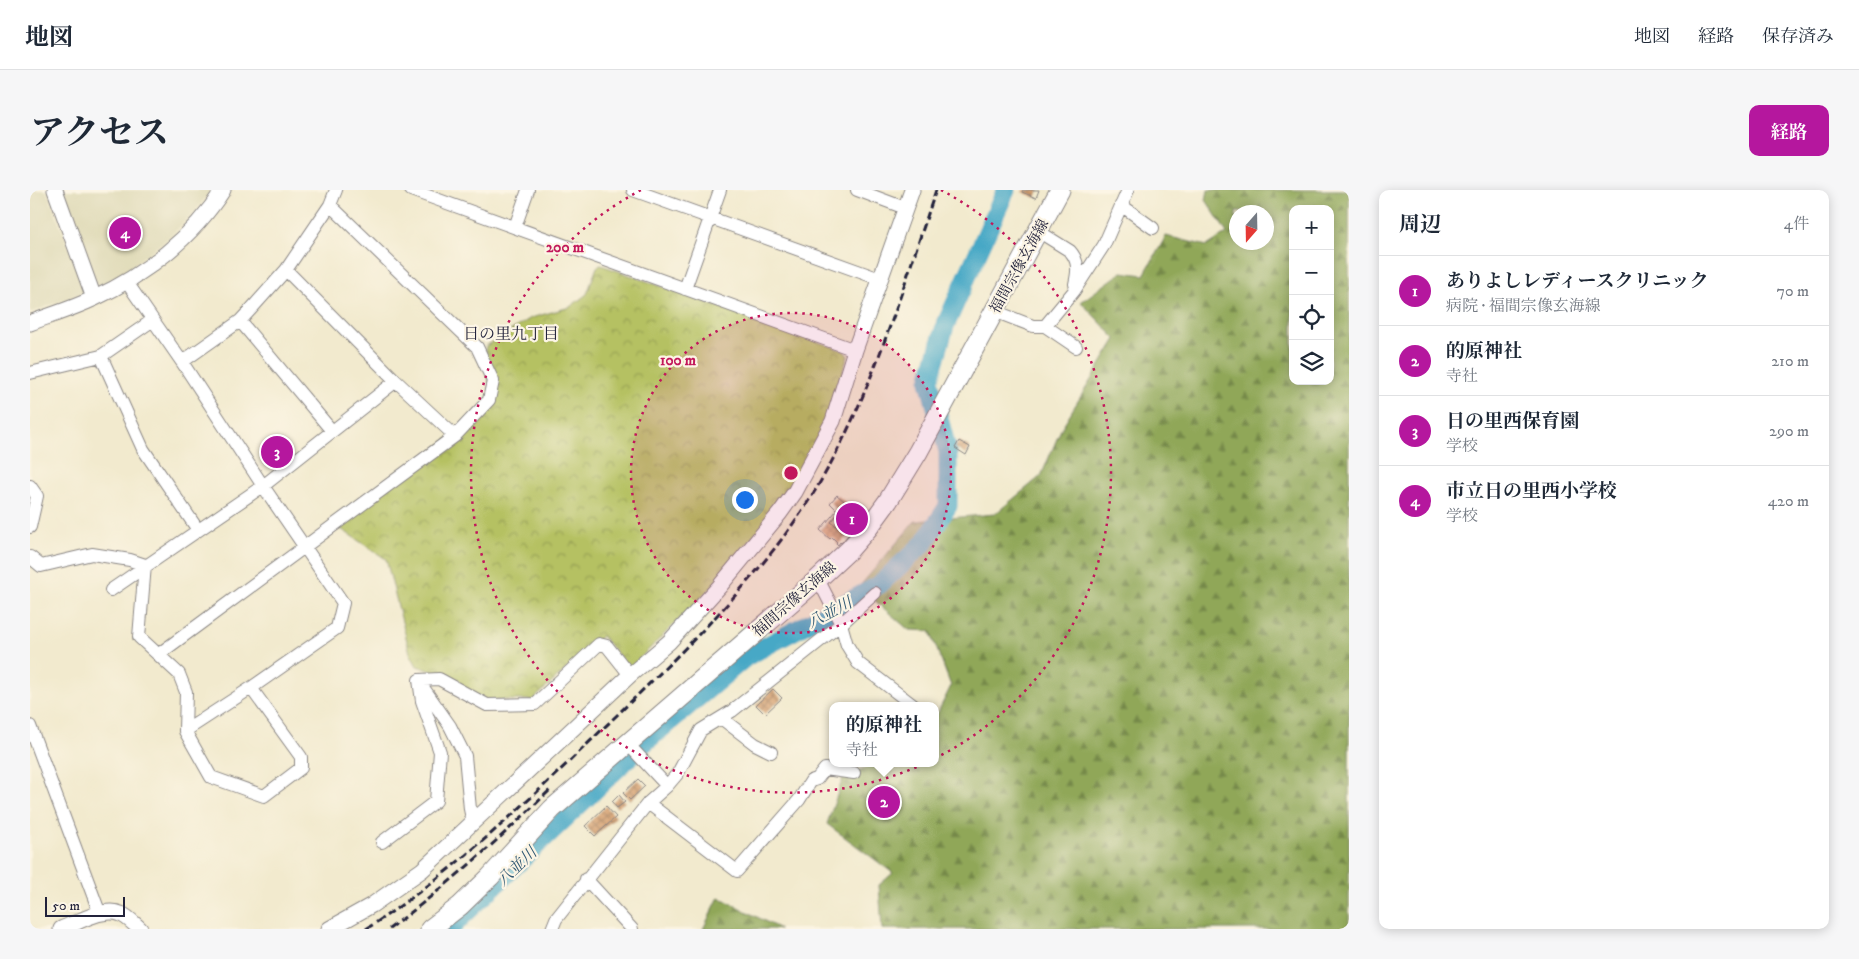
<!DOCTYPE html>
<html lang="ja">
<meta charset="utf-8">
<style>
:root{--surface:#fff;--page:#f6f6f7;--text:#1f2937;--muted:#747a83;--line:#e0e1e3;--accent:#b5179e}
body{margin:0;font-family:"IM FELL DW Pica","Noto Serif JP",serif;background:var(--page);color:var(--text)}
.controls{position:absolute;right:15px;top:15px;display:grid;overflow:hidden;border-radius:10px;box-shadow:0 2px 12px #0003}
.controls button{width:45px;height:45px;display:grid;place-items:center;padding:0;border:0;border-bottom:1px solid var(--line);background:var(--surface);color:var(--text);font:25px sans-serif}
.compass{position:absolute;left:1199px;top:15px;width:45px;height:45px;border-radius:50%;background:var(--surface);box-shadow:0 2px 12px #0003;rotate:200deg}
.scale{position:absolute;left:15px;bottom:12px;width:80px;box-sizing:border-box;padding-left:5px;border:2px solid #22223b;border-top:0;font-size:14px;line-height:18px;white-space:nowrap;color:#22223b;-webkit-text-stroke:4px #fcf5e5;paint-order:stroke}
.you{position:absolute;left:714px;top:309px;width:18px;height:18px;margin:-12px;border:4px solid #fff;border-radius:50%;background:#1a73e8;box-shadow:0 0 0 8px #1a73e833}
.badge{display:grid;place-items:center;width:32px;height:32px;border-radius:50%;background:var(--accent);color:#fff;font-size:16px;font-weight:700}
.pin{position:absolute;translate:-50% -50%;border:2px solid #fff;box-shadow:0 1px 5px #0006}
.popup{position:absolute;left:799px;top:512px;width:110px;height:65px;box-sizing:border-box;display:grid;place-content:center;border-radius:10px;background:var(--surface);filter:drop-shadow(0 1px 4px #0005);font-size:16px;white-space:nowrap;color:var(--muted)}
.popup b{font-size:19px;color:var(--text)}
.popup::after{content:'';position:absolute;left:50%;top:100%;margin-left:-10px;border:10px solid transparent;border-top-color:var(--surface)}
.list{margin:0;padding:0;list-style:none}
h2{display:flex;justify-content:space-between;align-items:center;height:65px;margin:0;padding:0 20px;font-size:21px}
h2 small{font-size:16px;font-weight:400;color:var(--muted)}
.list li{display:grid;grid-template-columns:32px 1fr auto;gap:15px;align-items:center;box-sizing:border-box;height:70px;padding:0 20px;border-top:1px solid var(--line)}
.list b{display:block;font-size:19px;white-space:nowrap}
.list p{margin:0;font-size:16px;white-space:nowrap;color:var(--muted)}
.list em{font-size:16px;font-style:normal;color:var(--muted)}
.icon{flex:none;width:28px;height:28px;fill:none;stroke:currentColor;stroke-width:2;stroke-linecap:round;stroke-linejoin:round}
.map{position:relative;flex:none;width:1319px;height:739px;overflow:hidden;border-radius:10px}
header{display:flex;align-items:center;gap:30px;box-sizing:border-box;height:70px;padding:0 25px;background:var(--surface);border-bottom:1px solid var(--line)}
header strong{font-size:24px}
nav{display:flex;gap:28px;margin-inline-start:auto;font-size:18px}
.intro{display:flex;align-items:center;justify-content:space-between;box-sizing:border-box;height:120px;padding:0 30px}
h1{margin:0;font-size:35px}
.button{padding:12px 22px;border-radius:10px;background:var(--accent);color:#fff;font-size:18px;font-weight:700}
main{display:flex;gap:30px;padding:0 30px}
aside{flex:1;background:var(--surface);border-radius:10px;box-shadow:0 2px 12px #0003}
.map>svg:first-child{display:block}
.built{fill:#e1dcba}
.forest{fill:url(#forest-firs);stroke:#59644a;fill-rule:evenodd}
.park{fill:url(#park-crowns);stroke:#6c724e}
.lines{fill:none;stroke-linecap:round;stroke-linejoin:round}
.river{stroke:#46a8c6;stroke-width:19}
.building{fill:url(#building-cross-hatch);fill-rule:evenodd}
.minor-casing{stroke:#8a8684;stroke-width:14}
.tertiary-casing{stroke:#8a8684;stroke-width:17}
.primary-casing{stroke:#8a8684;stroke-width:21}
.minor{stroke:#fff;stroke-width:12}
.tertiary{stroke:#fff;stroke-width:15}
.primary{stroke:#fff;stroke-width:19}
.rail{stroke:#22223b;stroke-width:3;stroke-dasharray:8 4;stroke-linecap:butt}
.ring{fill:none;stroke:#c2185b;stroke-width:2.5;stroke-dasharray:2.5 5}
.labels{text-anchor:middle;stroke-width:4.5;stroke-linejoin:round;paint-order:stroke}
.street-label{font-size:15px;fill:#22223b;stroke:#fcf5e5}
.neighbourhood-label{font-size:16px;fill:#22223b;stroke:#fcf5e5}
.water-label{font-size:16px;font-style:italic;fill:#305873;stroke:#fcf5e5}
.centre{fill:#c2185b;stroke:#fcf5e5;stroke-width:2.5}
.ring-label{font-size:15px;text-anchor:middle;font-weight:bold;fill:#c2185b;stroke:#fcf5e5;stroke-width:4.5;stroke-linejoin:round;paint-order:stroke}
</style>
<header>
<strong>地図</strong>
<nav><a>地図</a><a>経路</a><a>保存済み</a></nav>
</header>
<div class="intro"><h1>アクセス</h1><a class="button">経路</a></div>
<main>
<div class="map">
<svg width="1319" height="739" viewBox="0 0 1319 739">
<defs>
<pattern id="forest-firs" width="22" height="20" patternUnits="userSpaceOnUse" patternTransform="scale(1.25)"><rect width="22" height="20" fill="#90a758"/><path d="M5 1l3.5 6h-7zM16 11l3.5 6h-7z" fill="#75884a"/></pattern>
<pattern id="park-crowns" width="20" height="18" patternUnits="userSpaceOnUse" patternTransform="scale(1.25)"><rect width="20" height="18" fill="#b5c162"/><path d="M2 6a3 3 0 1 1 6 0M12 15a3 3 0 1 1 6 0" fill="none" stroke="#939c52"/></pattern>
<pattern id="building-cross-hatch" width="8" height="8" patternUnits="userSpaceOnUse" patternTransform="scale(1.25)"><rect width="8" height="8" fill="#d5a172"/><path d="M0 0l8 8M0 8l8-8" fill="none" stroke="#ac835f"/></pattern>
</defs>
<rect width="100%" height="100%" fill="#fcf5e5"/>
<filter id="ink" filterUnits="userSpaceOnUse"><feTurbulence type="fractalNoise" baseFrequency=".02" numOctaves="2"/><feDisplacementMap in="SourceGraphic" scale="10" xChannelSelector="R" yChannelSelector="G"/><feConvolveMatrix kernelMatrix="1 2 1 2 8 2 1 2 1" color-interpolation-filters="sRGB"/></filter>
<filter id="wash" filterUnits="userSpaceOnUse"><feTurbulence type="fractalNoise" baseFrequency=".0096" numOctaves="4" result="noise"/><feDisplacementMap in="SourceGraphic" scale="20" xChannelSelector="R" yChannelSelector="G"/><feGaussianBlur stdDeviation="1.12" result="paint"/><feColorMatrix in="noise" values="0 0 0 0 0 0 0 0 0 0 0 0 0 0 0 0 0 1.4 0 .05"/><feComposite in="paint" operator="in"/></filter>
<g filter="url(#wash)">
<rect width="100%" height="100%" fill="#f2eace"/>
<!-- built -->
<path class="built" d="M0,0h16l40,101 -56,22z
M31,0h150l-16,22 -28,27 -46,35 -23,12z"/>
<!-- forest -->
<path class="forest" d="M1178,0h141v739h-467l-3,-44 14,-12 -66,-49 17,-49 37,-12h54v-45l16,-32 -21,-55 -21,-1 -50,-43 56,-66 80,-7 46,-38 21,-49 54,-88 -35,-37 41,-30 22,3 22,-39 41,10 20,-13 -21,-33zM1263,19h37v172h-37zM1206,22h30v30h-30z
M689,707l61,32h-77z"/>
<!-- park -->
<path class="park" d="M571,75l243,86 4,5 -24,71 -37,67 -76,94 -79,78 -7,-3 -23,-27 -69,64h-52l-52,-30 -12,-4 -7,-13 -24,-94 -48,-32 154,-124 -7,-52 1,-5 45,-28 39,-11 17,-13 10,-27z"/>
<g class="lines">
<!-- river -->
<path class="river" d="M419,739l192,-183 105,-89 133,-72 45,-42 24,-37v-54l-19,-71 16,-55 61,-136"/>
</g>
<g id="blocks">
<!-- building -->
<path class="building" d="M993,0h16l-3,8 -14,-6z
M929,251l11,6 -4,8 -11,-7z
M807,305l14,12 4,-4 6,5 -3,4 4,5 -1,4 -20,22 -1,-1 -2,3 -2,-2 1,-1 -5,-5 -2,2 -10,-9 17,-20 -7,-7zM807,325l7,6 -5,7 -8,-6z
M743,499l9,9 -17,16 -9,-9z
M608,589l7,7 -15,14 -7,-7z
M589,605l6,7 -8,6 -5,-6z
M846,606l11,2 1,3 9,2 -1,4 -9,-2 -3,4 -10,-1z
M576,616l10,11 -21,19 -10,-10z"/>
</g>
</g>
<g filter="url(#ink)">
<use href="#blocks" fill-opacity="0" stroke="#8a8684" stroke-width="1"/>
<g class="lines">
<defs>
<path id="minor" d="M381,0l444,160
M603,0l247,89
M827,0l48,18
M1091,15l32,23
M485,37l13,-37
M1008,41l32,20c9,10 8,20 5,33
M256,80l110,111 59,55
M96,91l56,81 81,124 80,117 -6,25 -86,60 -66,43
M655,99l35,-99
M964,121l39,15h12l31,21
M210,131l92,110
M1015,136l29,-35 30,-46 24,-55
M71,166l42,93 55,81
M152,172l58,-41 12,-13 34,-38 44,-65 6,-15
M0,183l71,-17 52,-36
M0,296l7,10 -7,31
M0,367l11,9 51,-12 38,6 15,5
M115,375l-6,72 40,37 7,18 -1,39 26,46 53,19 37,-28v-11l-50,-69
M788,389l23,45 6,21 11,18 56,43
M81,400l152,-104 133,-105
M129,464l296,-218 34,-36 4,-19 -16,-34 -147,-142
M389,490l20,-1 48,26 48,-1 64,-60 8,2 23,29
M392,496l28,40 15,30 5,53 3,14
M691,528l34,26 16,8
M0,536l70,188
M597,553l40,43
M618,613l89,68 62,-71 12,-19 6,-2 8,-10 29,4
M352,652l54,-41 4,-49 -18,-51 -3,-21
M556,689l46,50
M522,739l4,-10 92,-116 19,-17 11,-13 23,-43 31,-19 109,-87 34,-31"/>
<path id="tertiary" d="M25,0l39,108
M0,133c21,-8 44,-15 65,-25 50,-23 98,-61 128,-108
M31,739c16,-6 43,-23 60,-15 7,3 13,10 19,15
M299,739l43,-24 50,-35 208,-195 39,-33 50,-55 61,-74 15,-21 38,-71 22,-71 57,-160"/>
<path id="primary" d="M400,739l30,-23 30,-29 62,-68 266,-230 31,-29 20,-23 19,-26 30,-49 142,-262"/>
</defs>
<!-- minor casing -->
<use href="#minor" class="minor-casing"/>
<!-- tertiary casing -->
<use href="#tertiary" class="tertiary-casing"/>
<!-- primary casing -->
<use href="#primary" class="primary-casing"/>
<!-- minor -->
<use href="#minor" class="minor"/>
<!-- tertiary -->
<use href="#tertiary" class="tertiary"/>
<!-- primary -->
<use href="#primary" class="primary"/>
<!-- rail -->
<path class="rail" d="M336,739c92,-59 170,-135 248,-211 81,-79 166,-158 219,-259 45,-85 72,-178 103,-269
M359,739c58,-43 111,-90 163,-141"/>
</g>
</g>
<!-- distance rings -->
<circle cx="761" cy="283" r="160" fill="#c2185b" fill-opacity=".12"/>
<g class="ring">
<circle cx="761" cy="283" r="160"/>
<path d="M911 0A320 320 0 1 1 611 0"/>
</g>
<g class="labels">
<!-- street labels -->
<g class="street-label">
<text transform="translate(989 76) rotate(-61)" y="5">福間宗像玄海線</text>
<text transform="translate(764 409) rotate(-41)" y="5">福間宗像玄海線</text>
</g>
<!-- neighbourhood labels -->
<g class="neighbourhood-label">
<text x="481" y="149">日の里九丁目</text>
</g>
<!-- water labels -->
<g class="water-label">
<text transform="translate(799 422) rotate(-28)" y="6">八並川</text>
<text transform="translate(486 676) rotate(-44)" y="6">八並川</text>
</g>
</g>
<circle cx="761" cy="283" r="8" class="centre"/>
<g class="ring-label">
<text x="535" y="62">200 m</text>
<text x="648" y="175">100 m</text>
</g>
</svg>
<div class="controls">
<button>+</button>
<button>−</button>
<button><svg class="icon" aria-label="locate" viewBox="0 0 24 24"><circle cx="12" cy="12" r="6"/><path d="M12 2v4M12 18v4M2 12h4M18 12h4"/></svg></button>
<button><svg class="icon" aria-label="layers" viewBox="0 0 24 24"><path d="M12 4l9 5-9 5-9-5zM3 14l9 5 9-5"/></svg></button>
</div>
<svg class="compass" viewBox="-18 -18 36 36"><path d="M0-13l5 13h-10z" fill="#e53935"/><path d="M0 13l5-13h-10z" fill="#747a83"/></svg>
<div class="scale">50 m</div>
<div class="you"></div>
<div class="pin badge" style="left:822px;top:329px">1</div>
<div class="pin badge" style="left:854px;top:612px">2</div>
<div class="popup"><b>的原神社</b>寺社</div>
<div class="pin badge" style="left:247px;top:262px">3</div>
<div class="pin badge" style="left:95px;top:43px">4</div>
</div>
<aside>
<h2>周辺<small>4件</small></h2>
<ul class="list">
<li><span class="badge">1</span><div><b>ありよしレディースクリニック</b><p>病院 · 福間宗像玄海線</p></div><em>70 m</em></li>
<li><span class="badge">2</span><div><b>的原神社</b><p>寺社</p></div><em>210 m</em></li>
<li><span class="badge">3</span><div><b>日の里西保育園</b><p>学校</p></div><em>290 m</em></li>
<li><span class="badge">4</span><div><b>市立日の里西小学校</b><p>学校</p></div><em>420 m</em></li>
</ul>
</aside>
</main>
